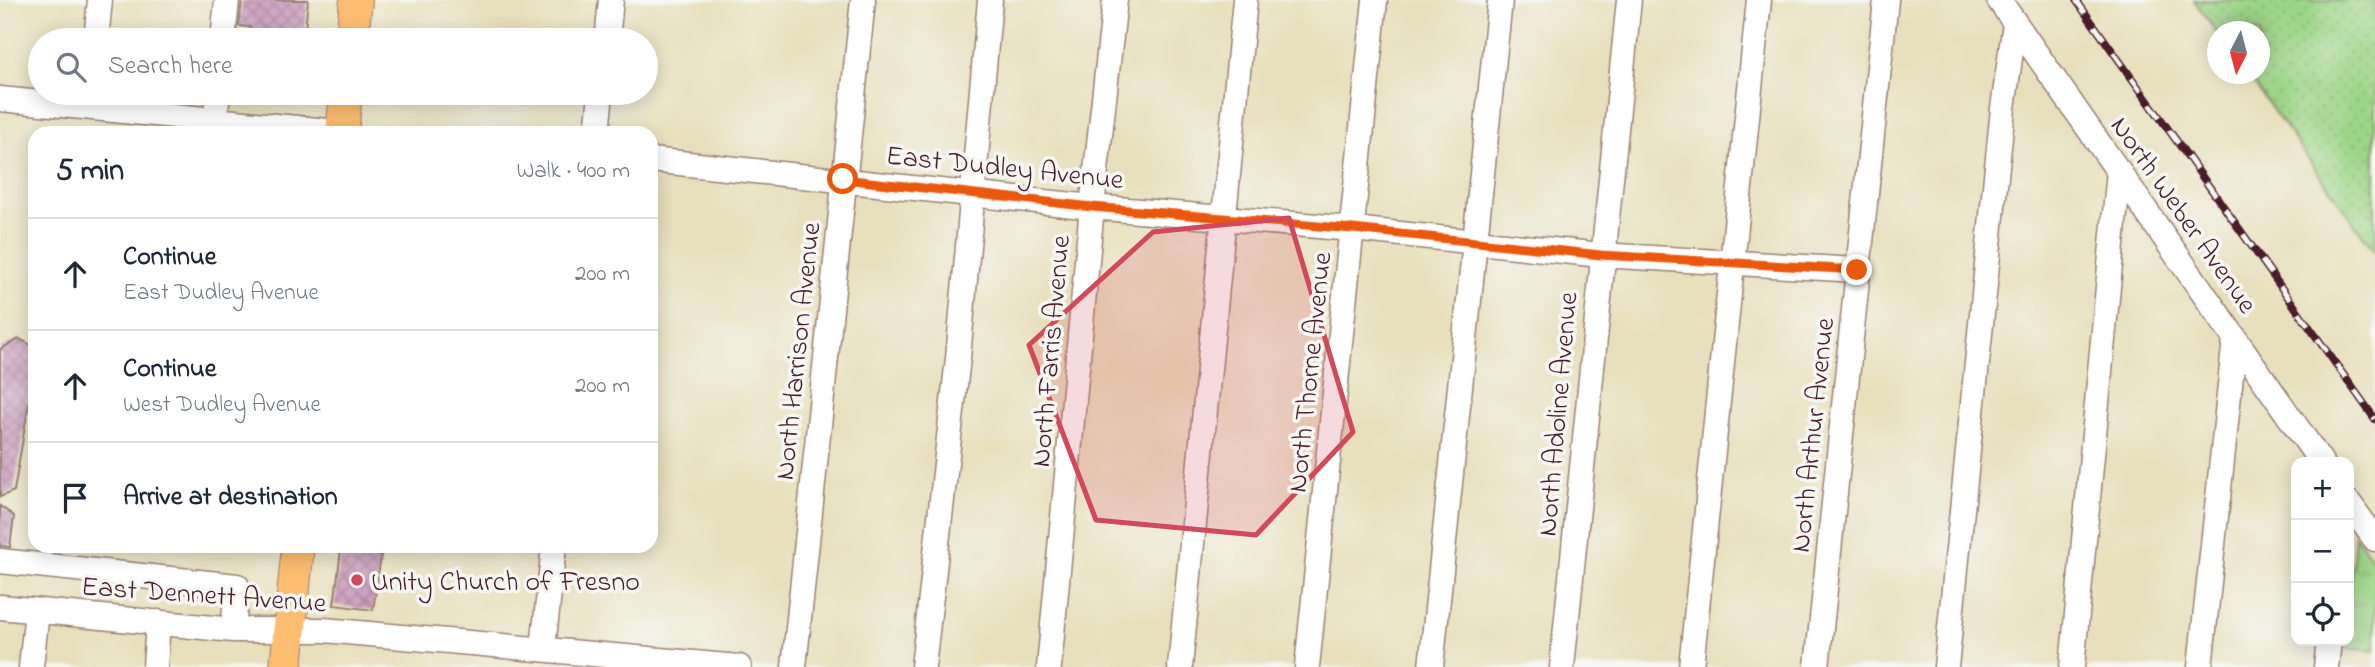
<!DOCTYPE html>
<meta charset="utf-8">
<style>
:root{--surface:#fff;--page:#f6f6f7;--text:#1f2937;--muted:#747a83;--line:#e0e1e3}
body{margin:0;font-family:"Indie Flower",sans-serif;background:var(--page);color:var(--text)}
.controls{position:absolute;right:21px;bottom:21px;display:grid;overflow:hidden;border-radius:14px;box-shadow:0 4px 18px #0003}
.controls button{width:63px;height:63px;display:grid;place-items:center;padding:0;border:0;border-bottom:2px solid var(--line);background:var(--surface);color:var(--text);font:35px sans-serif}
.compass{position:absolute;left:2207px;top:21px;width:63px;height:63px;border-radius:50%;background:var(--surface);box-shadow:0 4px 18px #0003;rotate:186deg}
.stop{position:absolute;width:21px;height:21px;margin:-16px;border:5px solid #ea580c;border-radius:50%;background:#fff}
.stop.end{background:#ea580c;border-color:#fff;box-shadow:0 2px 7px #0008}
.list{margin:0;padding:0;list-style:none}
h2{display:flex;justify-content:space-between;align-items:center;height:91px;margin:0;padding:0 28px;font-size:30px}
h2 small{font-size:23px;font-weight:400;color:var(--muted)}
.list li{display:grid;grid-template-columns:46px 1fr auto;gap:21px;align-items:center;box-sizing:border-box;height:112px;padding:0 28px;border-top:2px solid var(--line)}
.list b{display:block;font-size:26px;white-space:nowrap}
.list p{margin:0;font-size:23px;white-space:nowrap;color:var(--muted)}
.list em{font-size:23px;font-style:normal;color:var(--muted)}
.icon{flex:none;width:38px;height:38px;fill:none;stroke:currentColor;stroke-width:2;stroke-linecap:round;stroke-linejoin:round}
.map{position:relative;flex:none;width:2375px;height:667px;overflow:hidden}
.search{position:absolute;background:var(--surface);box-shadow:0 4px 18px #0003;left:28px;top:28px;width:630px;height:77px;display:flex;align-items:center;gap:18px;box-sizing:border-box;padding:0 24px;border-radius:38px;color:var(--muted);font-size:26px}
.panel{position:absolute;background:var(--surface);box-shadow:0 4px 18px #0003;left:28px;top:126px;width:630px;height:427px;border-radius:21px}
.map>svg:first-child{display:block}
.grass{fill:url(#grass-tufts);stroke:#737a59;stroke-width:2}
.park{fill:url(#park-dots);stroke:#737a59;stroke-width:2}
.building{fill:url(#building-cross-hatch)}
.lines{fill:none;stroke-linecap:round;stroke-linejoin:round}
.minor-casing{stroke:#998074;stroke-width:27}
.major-casing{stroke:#998074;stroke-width:34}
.minor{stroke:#fff;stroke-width:24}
.major{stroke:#fcbd6f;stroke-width:32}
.rail-casing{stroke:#4a1f2b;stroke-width:8}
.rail{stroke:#f6f6f2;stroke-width:5;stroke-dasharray:16;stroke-linecap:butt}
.route{stroke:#ea580c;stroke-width:9}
.marked{fill:#d1495b;fill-opacity:0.2;stroke:#d1495b;stroke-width:5;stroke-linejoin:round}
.poi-dot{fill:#d1495b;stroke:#f6f6f2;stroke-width:2.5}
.labels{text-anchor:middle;stroke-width:7;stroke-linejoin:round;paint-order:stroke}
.street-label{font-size:28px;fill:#4a1f2b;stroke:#f6f6f2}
.poi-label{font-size:28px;fill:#4a1f2b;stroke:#f6f6f2;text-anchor:start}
</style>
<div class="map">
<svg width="2375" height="667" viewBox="0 0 2375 667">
<defs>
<pattern id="grass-tufts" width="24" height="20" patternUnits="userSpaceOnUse" patternTransform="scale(1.75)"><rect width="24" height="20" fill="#9cd587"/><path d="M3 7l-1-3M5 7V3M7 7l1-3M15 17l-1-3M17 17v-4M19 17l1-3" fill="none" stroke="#88b675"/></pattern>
<pattern id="park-dots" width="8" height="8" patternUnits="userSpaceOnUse" patternTransform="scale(1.75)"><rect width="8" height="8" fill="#9cd587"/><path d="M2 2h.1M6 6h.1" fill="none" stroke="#88b675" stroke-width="1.8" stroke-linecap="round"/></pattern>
<pattern id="building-cross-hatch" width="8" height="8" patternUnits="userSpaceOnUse" patternTransform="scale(1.75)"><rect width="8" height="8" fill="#c796ba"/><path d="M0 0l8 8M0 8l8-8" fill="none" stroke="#a47a97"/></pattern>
</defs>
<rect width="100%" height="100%" fill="#f6f6f2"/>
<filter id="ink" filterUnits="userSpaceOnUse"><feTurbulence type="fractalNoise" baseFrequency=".0143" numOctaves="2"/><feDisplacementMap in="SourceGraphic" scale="14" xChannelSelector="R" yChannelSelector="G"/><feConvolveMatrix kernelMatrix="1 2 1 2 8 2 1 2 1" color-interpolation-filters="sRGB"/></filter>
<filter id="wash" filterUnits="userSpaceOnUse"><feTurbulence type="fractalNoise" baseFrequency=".00686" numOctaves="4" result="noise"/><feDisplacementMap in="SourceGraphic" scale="28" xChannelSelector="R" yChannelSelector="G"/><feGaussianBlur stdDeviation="1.57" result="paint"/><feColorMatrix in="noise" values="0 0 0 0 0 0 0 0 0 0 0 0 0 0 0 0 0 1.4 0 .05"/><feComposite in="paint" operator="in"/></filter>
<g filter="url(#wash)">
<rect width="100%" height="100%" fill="#e8e0bc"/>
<!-- grass -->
<path class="grass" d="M2355,534l20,29v88l-29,-3z"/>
<!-- park -->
<path class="park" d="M2194,0h181v252l-128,-178h13v-42l-43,1z"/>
<g id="blocks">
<!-- building -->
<path class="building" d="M242,0h66l-4,40h-55l1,-13 -11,-1z
M19,339l16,8v20l-21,124 -14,6v-148z
M0,506l14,10 -4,31 -10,-1z
M341,550l40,5 -8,55 -39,-5z"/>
</g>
</g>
<g filter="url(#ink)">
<use href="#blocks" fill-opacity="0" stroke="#998074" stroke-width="2"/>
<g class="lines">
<defs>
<path id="minor" d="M1999,0l322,462
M96,40l4,-40
M223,40l4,-40
M607,40l4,-40
M0,99l349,34
M215,121l3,-28
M597,133l4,-40
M651,160l441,47 261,22 248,26 256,15
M2349,503l26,36
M0,561l237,25 -4,44
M0,607l233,23h91l415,37
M543,648l11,-102
M31,667l6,-56
M155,667l3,-45
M794,667l69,-667
M923,667l35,-309 32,-358
M1049,667l43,-460 23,-207
M1180,667l65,-667
M1307,667l68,-667
M1431,667l69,-667
M1562,667l67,-667
M1691,667l68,-667
M1817,667l69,-667
M1946,667l57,-559 12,-85
M2072,667l47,-496
M2200,667l35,-329
M2326,667l3,-26"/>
<path id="major" d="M352,40l4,-40
M342,133l4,-40
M286,667l12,-121"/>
</defs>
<!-- minor casing -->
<use href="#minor" class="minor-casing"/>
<!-- major casing -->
<use href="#major" class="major-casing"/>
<!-- minor -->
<use href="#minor" class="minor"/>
<!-- major -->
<use href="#major" class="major"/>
<defs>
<path id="rail" d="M2076,0l299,419"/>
</defs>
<!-- rail casing -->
<use href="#rail" class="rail-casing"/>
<!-- rail -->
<use href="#rail" class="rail"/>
</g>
</g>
<g class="lines" filter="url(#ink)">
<!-- route -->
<path class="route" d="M843,179l249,28 261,22 248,26 256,15"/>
</g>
<!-- marked area -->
<path class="marked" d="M1289,218l64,214 -97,103 -160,-15 -67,-175 124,-113z"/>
<!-- markers -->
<circle class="poi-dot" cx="357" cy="580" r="7"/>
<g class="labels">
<!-- street labels -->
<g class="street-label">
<text transform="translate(1005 166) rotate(6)" y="10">East Dudley Avenue</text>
<text transform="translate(2185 214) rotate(55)" y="10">North Weber Avenue</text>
<text transform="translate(796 351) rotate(-84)" y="10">North Harrison Avenue</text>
<text transform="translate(1049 351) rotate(-85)" y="10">North Farris Avenue</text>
<text transform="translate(1308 372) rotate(-84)" y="10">North Thorne Avenue</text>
<text transform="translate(1556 414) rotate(-85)" y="10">North Adoline Avenue</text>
<text transform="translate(1811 435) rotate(-84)" y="10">North Arthur Avenue</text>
<text transform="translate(204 593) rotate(4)" y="10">East Dennett Avenue</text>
</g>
<!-- poi labels -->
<g class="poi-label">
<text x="371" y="590">Unity Church of Fresno</text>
</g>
</g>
</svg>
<div class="controls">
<button>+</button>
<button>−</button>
<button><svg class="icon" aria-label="locate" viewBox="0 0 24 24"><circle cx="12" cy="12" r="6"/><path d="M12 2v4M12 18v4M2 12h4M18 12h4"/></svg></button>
</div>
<svg class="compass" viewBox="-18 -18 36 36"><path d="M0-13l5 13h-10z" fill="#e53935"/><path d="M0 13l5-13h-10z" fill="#747a83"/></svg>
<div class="stop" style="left:843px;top:179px"></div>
<div class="stop end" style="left:1857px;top:270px"></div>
<div class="search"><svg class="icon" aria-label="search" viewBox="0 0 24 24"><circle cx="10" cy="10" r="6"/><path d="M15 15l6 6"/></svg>Search here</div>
<section class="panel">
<h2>5 min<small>Walk · 400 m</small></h2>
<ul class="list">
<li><svg class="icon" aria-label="ahead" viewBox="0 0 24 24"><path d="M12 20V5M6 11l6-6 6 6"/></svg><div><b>Continue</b><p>East Dudley Avenue</p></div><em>200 m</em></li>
<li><svg class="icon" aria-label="ahead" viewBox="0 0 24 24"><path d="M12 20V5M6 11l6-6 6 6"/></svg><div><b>Continue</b><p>West Dudley Avenue</p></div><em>200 m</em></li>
<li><svg class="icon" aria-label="arrive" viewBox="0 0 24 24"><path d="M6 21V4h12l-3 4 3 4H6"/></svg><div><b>Arrive at destination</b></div></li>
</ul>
</section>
</div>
